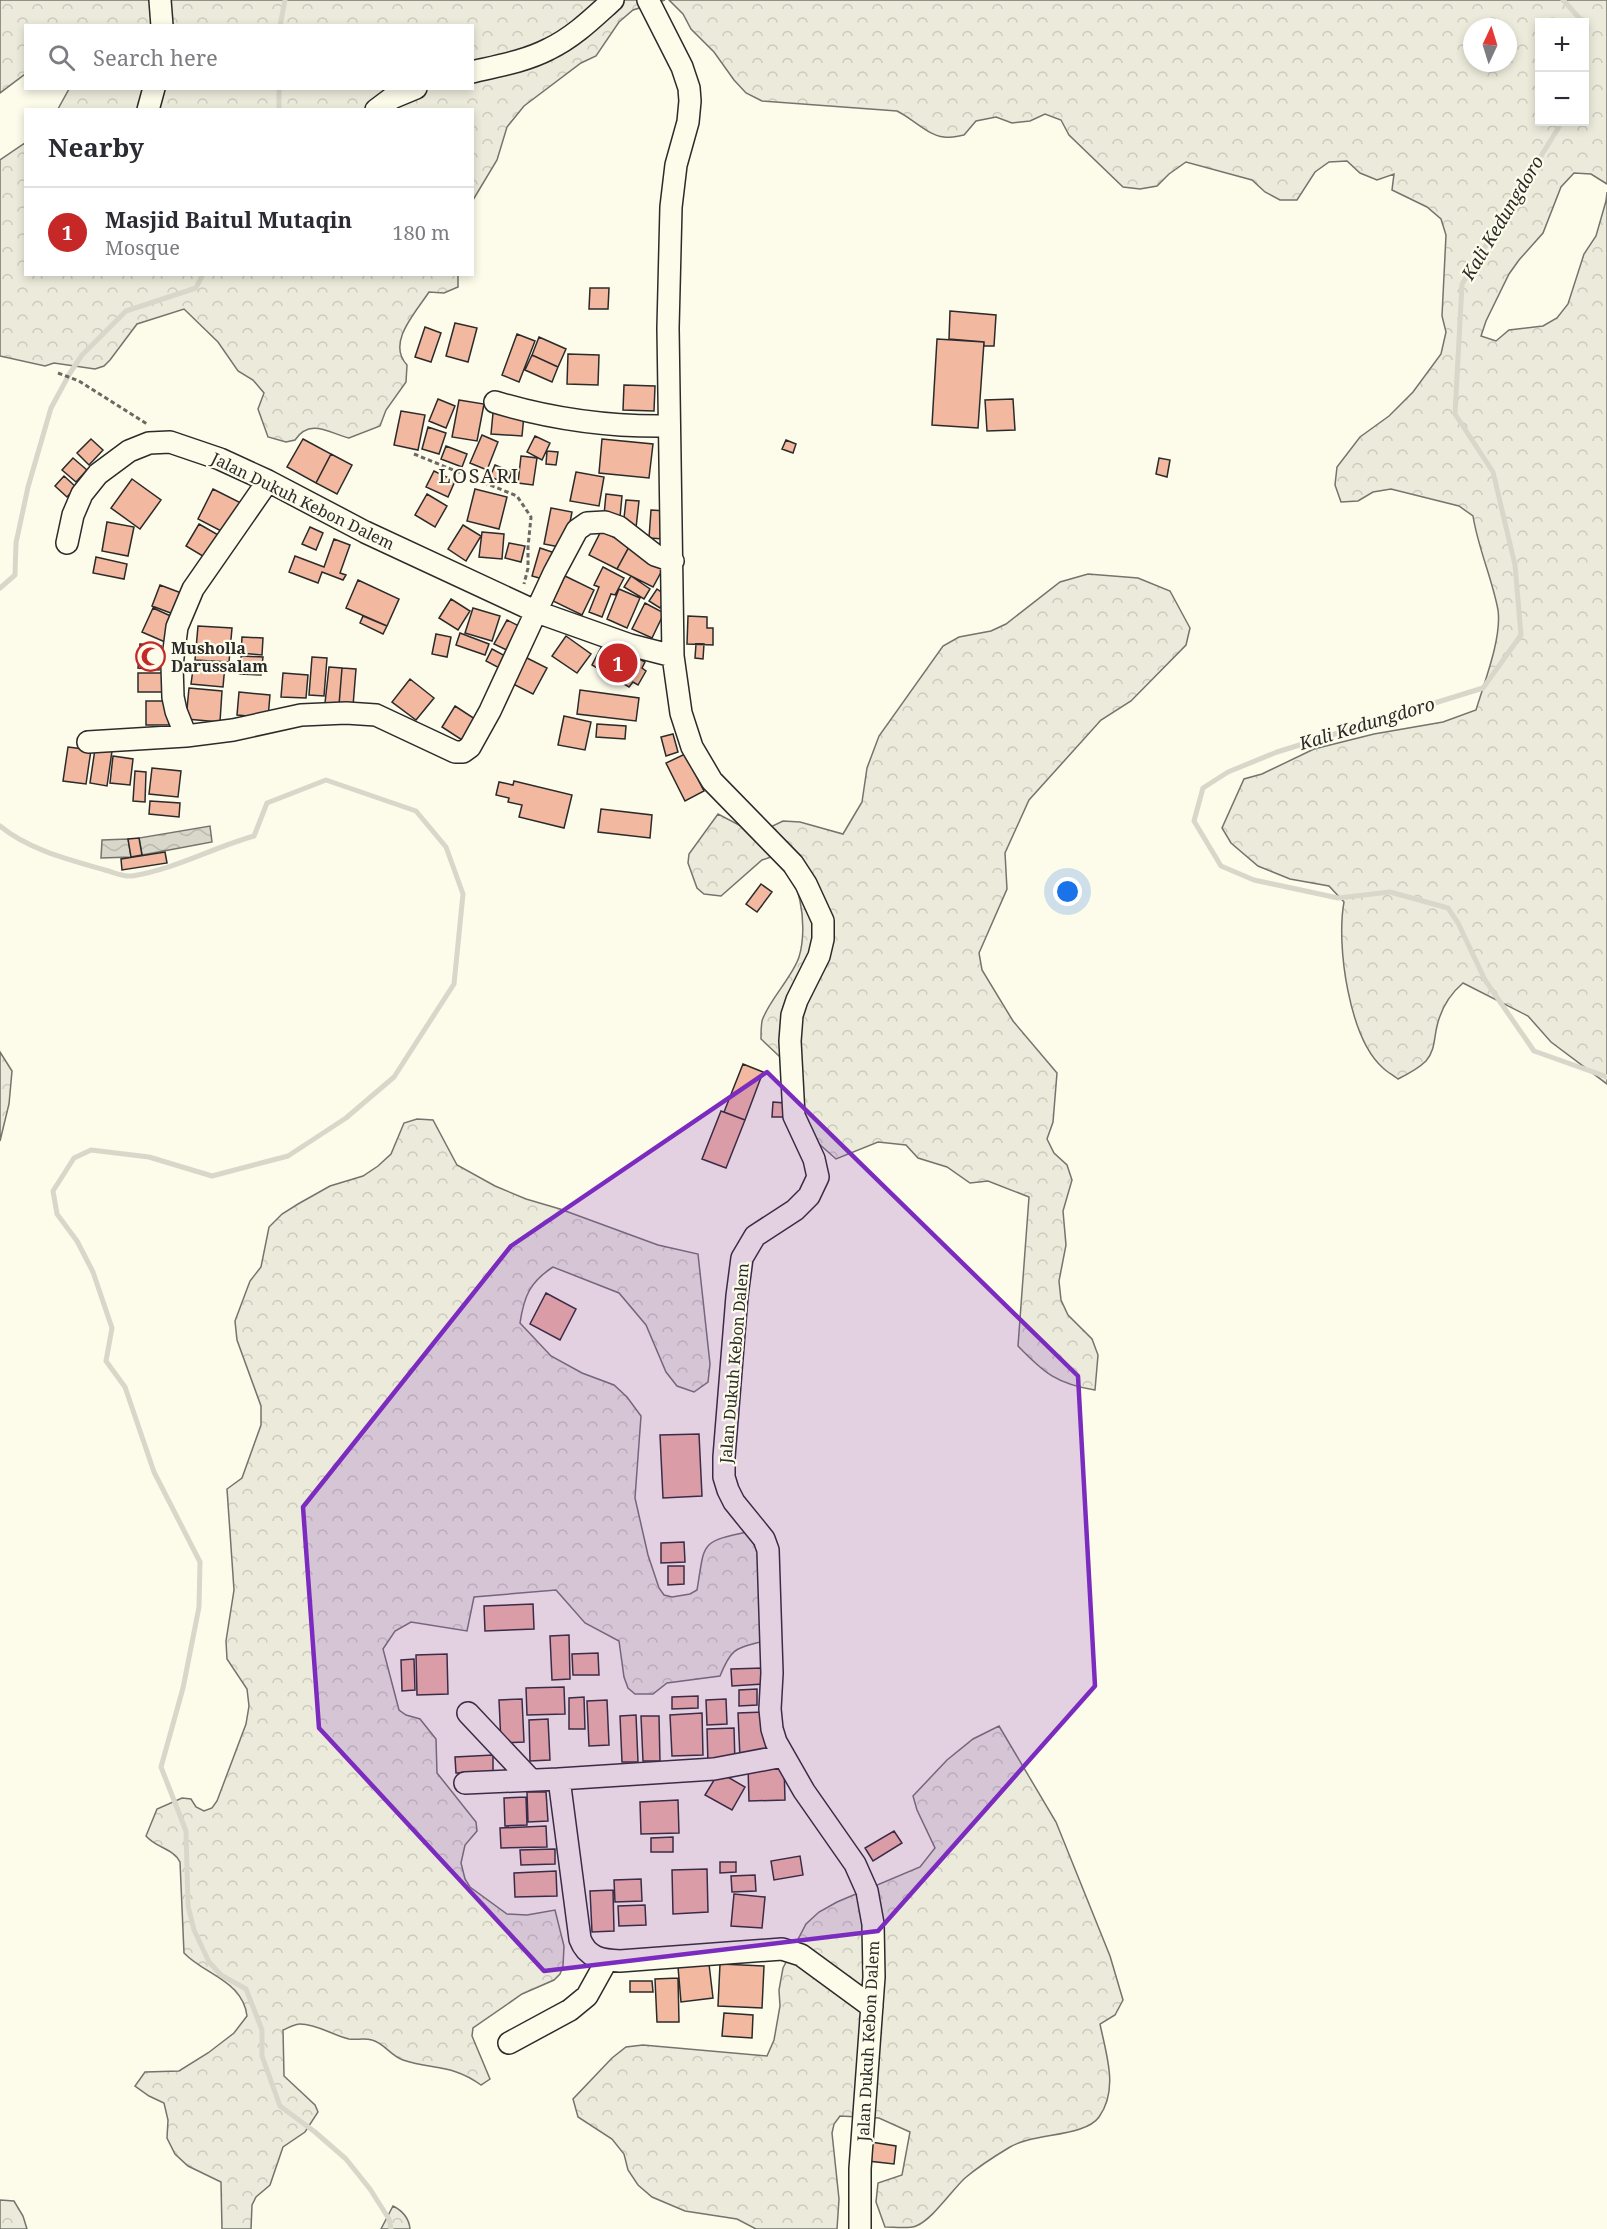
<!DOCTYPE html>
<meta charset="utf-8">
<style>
:root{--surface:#fff;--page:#f2f2f3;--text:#2b2b33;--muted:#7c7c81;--line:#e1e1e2;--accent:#c62828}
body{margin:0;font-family:"Noto Serif",serif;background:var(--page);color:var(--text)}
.controls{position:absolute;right:18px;top:18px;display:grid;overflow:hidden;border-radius:0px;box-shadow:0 3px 9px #0003}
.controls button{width:54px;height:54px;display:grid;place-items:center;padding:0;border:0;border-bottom:2px solid var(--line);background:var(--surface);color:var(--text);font:30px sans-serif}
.compass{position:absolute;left:1463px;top:18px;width:54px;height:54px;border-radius:50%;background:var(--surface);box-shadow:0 3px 9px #0003;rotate:4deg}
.you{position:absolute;left:1068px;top:892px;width:21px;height:21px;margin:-15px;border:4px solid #fff;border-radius:50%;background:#1a73e8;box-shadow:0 0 0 9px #1a73e833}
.badge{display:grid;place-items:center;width:39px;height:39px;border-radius:50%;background:var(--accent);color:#fff;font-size:20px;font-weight:700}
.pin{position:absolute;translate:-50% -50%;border:3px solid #fff;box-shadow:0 2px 6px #0006}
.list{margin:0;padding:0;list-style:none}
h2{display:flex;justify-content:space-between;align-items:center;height:78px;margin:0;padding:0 24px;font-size:26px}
h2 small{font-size:20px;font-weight:400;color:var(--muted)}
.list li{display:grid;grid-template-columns:39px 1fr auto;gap:18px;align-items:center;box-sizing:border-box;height:90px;padding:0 24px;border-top:2px solid var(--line)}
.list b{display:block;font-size:22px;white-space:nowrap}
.list p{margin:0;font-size:20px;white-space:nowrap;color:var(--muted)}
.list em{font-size:20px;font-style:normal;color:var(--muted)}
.icon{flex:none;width:33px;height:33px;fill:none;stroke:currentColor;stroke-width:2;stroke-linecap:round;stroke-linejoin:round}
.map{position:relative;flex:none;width:1607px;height:2229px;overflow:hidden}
.search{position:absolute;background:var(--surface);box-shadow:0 3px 9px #0003;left:24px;top:24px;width:450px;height:66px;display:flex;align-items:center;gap:15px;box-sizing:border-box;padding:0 21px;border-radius:0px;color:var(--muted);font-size:22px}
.panel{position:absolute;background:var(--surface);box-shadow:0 3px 9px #0003;left:24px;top:108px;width:450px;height:168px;border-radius:0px}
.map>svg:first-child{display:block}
.forest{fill:url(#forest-crowns);stroke:#74746e;stroke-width:1.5;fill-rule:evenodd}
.water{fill:url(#water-waves);stroke:#74746e;stroke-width:1.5}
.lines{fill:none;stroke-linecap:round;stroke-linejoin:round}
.stream{stroke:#d8d7c9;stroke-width:5}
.building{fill:#f2b8a0;stroke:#2b2b2b;stroke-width:1.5}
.minor-casing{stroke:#2b2b2b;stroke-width:24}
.path{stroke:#6a6964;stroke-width:3;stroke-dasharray:4.5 3;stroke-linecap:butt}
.minor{stroke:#fdfbea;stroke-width:21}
.marked{fill:#7b2cbf;fill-opacity:0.2;stroke:#7b2cbf;stroke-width:4.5;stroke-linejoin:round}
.labels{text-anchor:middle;stroke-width:4.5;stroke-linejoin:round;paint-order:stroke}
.street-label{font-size:16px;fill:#2b2b2b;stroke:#fdfbea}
.poi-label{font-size:16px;font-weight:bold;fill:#2b2b2b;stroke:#fdfbea;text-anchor:start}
.water-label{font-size:18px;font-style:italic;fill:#2b2b2b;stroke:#fdfbea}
.quarter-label{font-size:20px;letter-spacing:1.5px;fill:#2b2b2b;stroke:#fdfbea}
</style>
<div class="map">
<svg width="1607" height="2229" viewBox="0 0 1607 2229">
<defs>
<pattern id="forest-crowns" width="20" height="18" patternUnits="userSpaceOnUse" patternTransform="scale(1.5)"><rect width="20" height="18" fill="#ecebdb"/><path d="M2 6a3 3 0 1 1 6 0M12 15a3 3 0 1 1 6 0" fill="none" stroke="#cbcabc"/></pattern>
<pattern id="water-waves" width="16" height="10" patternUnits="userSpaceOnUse" patternTransform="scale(1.5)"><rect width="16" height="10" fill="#d8d7c9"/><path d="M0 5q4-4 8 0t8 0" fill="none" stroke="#bab9ad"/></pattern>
</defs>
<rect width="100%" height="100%" fill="#fdfbea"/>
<!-- forest -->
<path class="forest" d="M0,0h665l-32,10 -14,12 -23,34 -15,7 -57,43 -17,21 -10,33 -24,40 -1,-90 -414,-1 11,-20 403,-1v-62h-446l-1,48 -25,19z
M669,0h938v184l-16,-10 -17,-1 -13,14 -18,46 -24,27 -10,14 -23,47 -5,15 15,5 13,-11 34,-4 14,-8 11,-14 16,-50 12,-18 10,-35 1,-9v892l-56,-42 -23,-26 -65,-33c-13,11 -22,26 -26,43 -3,12 -2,25 -11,35 -8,8 -18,13 -28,18 -5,-4 -11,-7 -15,-11 -34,-30 -47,-123 -39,-166l-15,-16 -39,-7 -32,-13 -27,-23 -9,-15 22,-49 18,-5 52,-25 60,-15 69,-12 33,-12c8,-27 26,-72 22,-100 -6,-32 -20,-62 -25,-94l-14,-10 -68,-17 -18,3 -15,9 -17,1 -6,-17 2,-18 23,-30 29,-21 24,-24 28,-38 5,-22 -4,-16 4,-81 -5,-16 -14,-12 -35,-17 2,-16 -17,6 -17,-7 -13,-12 -18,1 -14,10 -18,28h-17l-15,-8 -13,-12 -66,-18 -17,12 -12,12 -17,3 -17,-2 -54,-52 -8,-15 -16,-6 -15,7 -18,2 -16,-6 -20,4 -12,14c-6,1 -14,3 -20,2 -17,-2 -32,-19 -47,-26l-135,-10 -16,-8 -12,-13 -20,-28 -23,-23 -8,-15zM1540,22h44v100h-44zM1472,27h36v36h-36z
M25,143l1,131h432v13l-14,6 -15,-1c-13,20 -43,51 -22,73l-1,17 -20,28 -6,16 -31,12c-20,-5 -39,-20 -54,2l-9,2 -18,-5 -10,-28 6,-16 -11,-13 -15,-9 -20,-29 -34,-33 -47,15 -27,36 -6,6 -9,3 -41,-6 -9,3 -45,-10v-196z
M1088,574l50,4 32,13 20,37 -4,17 -55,56 -30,19 -72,80 -24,53 2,36 -28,64 3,17 31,51 44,52 -4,49 -6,17 7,14 13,12 5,15 -9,31 3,34 -7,36 2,19 7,15 24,24 6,16 -3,35c-38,-6 -51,-17 -77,-44l11,-149 -41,-16 -18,2 -23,-16 -29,-9 -12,-13 -28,-3 -42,17 -28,-25 -11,-61 -36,-34c0,-5 0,-12 1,-18 6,-20 30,-43 37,-64 9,-29 3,-87 -28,-100l-9,3 -41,36 -17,-2 -7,-6 -9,-25 1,-9 29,-40 38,20 27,-13 17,1 43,12 19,-32 5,-34 12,-32 64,-90 16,-9 32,-6 15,-7 54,-42z
M0,1052l12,19 -3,33 -9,37z
M417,1119l16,1 24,45 38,21 31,13 34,10 98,36 40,9 12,110 -2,18 -14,10 -17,-6 -11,-14 -20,-47 -27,-32 -66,-26c-23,15 -29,29 -33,56l31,33 31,17 32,12 13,12 14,19 -6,82 13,57 11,33 5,7 8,2 18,-3 7,-4c8,-47 2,-48 50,-58l13,22 4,87c-29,8 -32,6 -44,35l-53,7 -14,11h-18l-7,-6 -4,-11 -5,-36 -34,-18 -29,-33 -82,7 -7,34 -56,-9 -16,9 -12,18 16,61 7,5 14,4 16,20 1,34 39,49 1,9 -12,14 -4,18 4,16 5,8 37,27 20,1 28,-5 9,36 -1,20 -3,8 -6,6 -32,14 -49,34 -1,8 18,43 -9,6c-29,-21 -48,-15 -78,-25 -12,-4 -19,-17 -31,-20 -7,-2 -16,0 -23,-1 -17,-4 -32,-15 -49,-15 -5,0 -12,4 -17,6l1,46 31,29 3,7 -13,20 -22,15 -13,38 -14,12 -4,8 -1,24h-29l-1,-47 -33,-16 -13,-12 -8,-16 1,-18 -4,-17 -15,-7 -14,-10 10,-14 34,-1 29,-18 26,-20 13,-17c-4,-35 -42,-41 -63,-63l-4,-91c-7,-14 -24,-14 -34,-26l11,-27 25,-11 9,1 5,8 8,4 8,-3 5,-7 29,-77 3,-18 -2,-17 -20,-30 -1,-18 8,-51 -7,-101 15,-11 19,-53v-19l-24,-66 -2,-19 15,-40 11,-14 8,-40 13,-13 16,-10 32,-18 33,-10 15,-10 13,-12 13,-31z
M999,1726l57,96 54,134 13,44 -8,15 -15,9c6,30 19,65 -1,93 -14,20 -66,16 -89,30 -15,9 -32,20 -45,31 -13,12 -33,42 -49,48 -7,3 -22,1 -31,1l-9,-25 2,-19 24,-8 8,-43 -31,-14 -39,-2 -6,8 -2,9 7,66 -2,30h-81l-19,-10 -52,-8 -33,-14 -14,-12 -10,-15 -4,-16 -12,-15 -34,-22 -5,-18 39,-41 14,-11 17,-2 124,11 7,-16 6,-34 -1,-16 4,-22 23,-44 13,-12 18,-10 83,-35 15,-19 -18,-38 -4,-14 34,-36 26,-21z
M0,2200l14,1 9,15 4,13h-27z
M393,2206c10,5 16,12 17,23h-29z"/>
<!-- water -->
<path class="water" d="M210,826l2,16 -70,13 -3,-17z
M128,839l3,18 -30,1 1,-18z"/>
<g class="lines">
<!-- stream -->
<path class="stream" d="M1563,0l20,22
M1584,25l3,2 -3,56
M280,26l5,-26
M279,88v22
M1562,122l-100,162 -7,130 38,58 22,93 6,70 -38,53 -206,64 -49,20 -25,16 -9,33 27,45 33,14 84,18 52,-6 58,16 10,15 27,57 49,71 73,26
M0,588l15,-13 1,-32 12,-56 23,-79 19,-35 12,-18 44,-44 70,-23 7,-14
M0,826c29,24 70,34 105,44 8,2 19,7 27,6 43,-7 80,-28 122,-40l13,-33 59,-23 90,31 30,36 17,47 -9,90 -60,93 -48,41 -58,38 -76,20 -63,-19 -58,-7 -17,8 -21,33 4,23 20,27 16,31 19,56 -6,33 19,26 29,85 46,90 -1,45 -16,81 -22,79 25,64 2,75 6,24 15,32 12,13 25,14 16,41v26l18,50 35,26 31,27 24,30 19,30 2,10"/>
</g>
<!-- building -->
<path class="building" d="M590,288h19l-1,21h-19z
M950,311l46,4 -2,31h-10v-4l-35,-3z
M455,323l22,5 -9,34 -22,-6z
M425,327l16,6 -10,29 -16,-5z
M517,334l18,7 -16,41 -17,-7z
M539,337l27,12 -8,18 -26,-12z
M937,339l47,3 -6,86 -46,-3z
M568,354l31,1 -1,30 -31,-1z
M532,355l26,12 -6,15 -27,-12z
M624,385l31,1 -1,25 -31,-1z
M438,399l17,7 -9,22 -17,-7z
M1013,399l2,31 -28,1 -2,-31z
M459,400l25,4 -7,37 -25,-4z
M401,411l24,4 -7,35 -24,-5z
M493,413l31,2 -2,21 -31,-2z
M428,427l18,6 -7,21 -17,-5z
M482,435l16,7 -11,28 -17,-7z
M535,436l15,7 -8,17 -15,-8z
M91,439l12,11 -14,15 -12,-12z
M303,439l28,15 -15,29 -29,-16z
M602,439l51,5 -4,34 -50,-5z
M786,440l10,4 -3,9 -11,-4z
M446,446l21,8 -5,13 -21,-8z
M547,451l11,1 -2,13 -10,-1z
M331,454l21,11 -15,29 -21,-11z
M521,456l16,2 -4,27 -15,-2z
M73,458l14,12 -11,12 -14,-12z
M1159,458l11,2 -3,17 -11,-3z
M495,465l17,7 -5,11 -17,-6z
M434,471l21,10 -7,16 -22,-10z
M576,472l28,5 -5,29 -29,-5z
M64,476l12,11 -9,10 -12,-11z
M132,479l29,21 -21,29 -29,-21z
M213,489l28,14 -16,30 -27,-14z
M475,489l32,8 -8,32 -32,-8z
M427,494l20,12 -12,21 -20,-12z
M606,494l16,2 -2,21 -16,-2z
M626,500l13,1 -3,27 -13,-1z
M551,508l21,4 -7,36 -21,-4z
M651,510l15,1 -2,28 -15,-1z
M107,522l27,5 -6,29 -26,-5z
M199,524l21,12 -14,22 -20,-12z
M463,525l18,11 -15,25 -18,-12z
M310,527l13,6 -7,17 -14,-6z
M601,531l29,14 -13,24 -28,-14z
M482,532l22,2 -2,25 -23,-2z
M334,539l16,6 -10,28 6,2 -3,5 -21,-8 -4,11 -29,-11 6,-16 29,11z
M509,543l16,3 -4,16 -16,-4z
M630,545l36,18 -13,24 -36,-18z
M540,548l18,6 -8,27 -18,-5z
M96,557l31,7 -3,15 -31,-6z
M603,567l21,11 -9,17 -4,-1 -9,23 -13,-5 10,-25 -5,-2z
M565,576l29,14 -12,25 -29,-14z
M631,576l19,13 -6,10 -20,-12z
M358,580l41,19 -12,27 -41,-18z
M160,585l24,9 -8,21 -24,-9z
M619,589l21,9 -13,30 -20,-9z
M657,589l11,8 -8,11 -11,-7z
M451,599l19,12 -12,19 -19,-12z
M645,603l19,10 -12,25 -20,-9z
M153,608l22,10 -10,24 -23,-10z
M473,608l27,8 -8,25 -27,-8z
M363,616l24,10 -4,8 -23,-11z
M688,616l19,1v11h6v17l-26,-1z
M507,620l18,9 -12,24 -19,-9z
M198,626l34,2 -3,34 -34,-2z
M460,633l29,11 -4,11 -29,-10z
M436,634l15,3 -4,20 -15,-3z
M566,636l25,18 -14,19 -25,-17z
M242,637l21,1 -1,17 -21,-2z
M605,640l40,22 -3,6 4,3 -8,14 -5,-3 -4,5 -37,-22z
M140,644l21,2 -2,24 -21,-2z
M696,644h8l-1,15 -8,-1z
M492,649l19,10 -6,12 -19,-10z
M241,656l22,1 -2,18 -21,-1z
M312,657l15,1 -3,38 -15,-1z
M525,657l22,11 -14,26 -22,-11z
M194,662l31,3 -2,22 -32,-3z
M329,667l13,1 -3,37 -14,-2z
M342,668l14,1 -3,37 -14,-1z
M138,673h24v19h-24z
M283,673l25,2 -2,23 -25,-1z
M410,679l24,19 -18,22 -24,-18z
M189,688l33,3 -2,31 -34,-3z
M580,690l59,8 -3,23 -59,-7z
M239,692l31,3 -2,23 -31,-3z
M146,701h24l-1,24h-23z
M455,706l20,13 -13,21 -20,-13z
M564,716l27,6 -6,28 -27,-5z
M597,724l29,2 -1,13 -29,-2z
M673,734l5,18 -12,4 -5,-19z
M68,747l23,3 -5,34 -23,-3z
M95,749l17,2 -5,35 -17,-3z
M685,754l19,37 -19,10 -19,-38z
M113,756l20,3 -3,26 -20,-2z
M152,768l29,3 -3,26 -29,-3z
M135,771l11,1 -1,30 -12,-1z
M514,781l58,14 -8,33 -45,-11 3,-12 -14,-3 1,-4 -13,-3 3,-13 14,3z
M150,801l30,2 -1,14 -30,-3z
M601,809l51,6 -2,23 -52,-6z
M139,838l3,17 -11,2 -3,-18z
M165,852l2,11 -45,7 -1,-11z
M761,884l11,8 -15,20 -11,-8z
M743,1064l20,8 -18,48 -21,-8z
M773,1102l12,1v14h-13z
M721,1111l24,9 -19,48 -24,-9z
M546,1293l30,16 -16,31 -30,-16z
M699,1434l3,62 -39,2 -3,-63z
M684,1542l1,20 -24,1v-20z
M668,1566h16v18l-16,1z
M533,1604l1,25 -49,2 -1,-25z
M569,1635l1,44 -18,1 -2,-44z
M598,1653l1,22h-26l-1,-21z
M447,1654l1,40 -31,1 -1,-40z
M414,1659l1,31 -13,1 -1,-31z
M763,1668v16l-31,2 -1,-17z
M564,1687l1,27 -38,1 -1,-27z
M757,1689v16l-18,1v-16z
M698,1696v12l-26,1v-12z
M584,1697l1,32h-16v-31z
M522,1699l2,43 -23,1 -2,-43z
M726,1699l1,25 -20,1 -1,-25z
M607,1700l2,45 -20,1 -2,-45z
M765,1712l1,45 -26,1 -2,-45z
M702,1713l1,42 -31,1 -2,-41z
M636,1715l2,47h-16l-2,-46z
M641,1716h18l1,45h-17z
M548,1719l2,41 -20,1 -1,-41z
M734,1728l1,35 -27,1 -1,-35z
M493,1755v17l-37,1 -1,-16z
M784,1765l1,35 -36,1 -1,-35z
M719,1772l26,15 -13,23 -27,-15z
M527,1792h19l2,29 -20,1z
M526,1797l1,28 -22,1 -1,-28z
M678,1800l1,33 -38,1 -1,-32z
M546,1826l1,21 -46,1 -1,-20z
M894,1831l8,12 -29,18 -8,-13z
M673,1837v15h-22v-14z
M555,1849v15l-34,1 -1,-15z
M800,1856l3,19 -29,5 -3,-19z
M720,1862h16v10l-16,1z
M707,1869l1,43 -35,2 -1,-44z
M556,1871l1,25 -42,1 -1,-24z
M755,1875l1,16 -24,1 -1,-16z
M641,1879l1,22 -27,1 -1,-22z
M613,1890l1,41 -22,1 -2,-41z
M734,1894l31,3 -3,31 -31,-2z
M645,1905l1,20 -27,1 -1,-20z
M709,1964l4,34 -32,4 -3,-35z
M720,1964l44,2 -2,42 -44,-2z
M678,1978l1,44h-22l-2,-43z
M630,1981h22l1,11h-23z
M724,2013l29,2 -1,23 -30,-2z
M871,2142l25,4 -2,18 -26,-3z"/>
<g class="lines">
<defs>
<path id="minor" d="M160,0l2,26
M648,0l34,67 7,21 1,13 -2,21 -12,43 -5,42 -3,121 5,328 8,57 11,34 20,34 81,83 13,20 17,37v18l-4,17 -22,44 -5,15 -2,26 4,75 20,43 4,18 -9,19 -14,14 -40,26 -13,22 -5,38 -13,161v20l4,13 6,12 30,37 4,11 4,123 -2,36 2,20 4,13 28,49 51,73 12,27 6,33 1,53 -14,192v60
M472,72c26,-6 54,-11 77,-23 25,-12 44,-31 64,-49
M148,110l6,-22
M376,110l16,-12 24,-10
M495,402c56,17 116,25 174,24
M67,543l6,-28 9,-21 16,-20 31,-23 20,-8 21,-1 50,17 48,22 97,51 172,80 93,33 43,11
M186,736l-10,-25 -3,-14 -1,-32 5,-38 16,-38 75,-108
M88,742l98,-6 47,-6 68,-15 45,-2 30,2 79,37h8l7,-5 20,-36 64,-138 23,-43 10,-7 18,-1 14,5 36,28 18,6
M468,1713l63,67
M559,1779l21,160c7,19 22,21 40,22l162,-12 19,6 71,52
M465,1783l94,-4 155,-10 69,-13
M509,2043l61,-33 17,-14 20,-36"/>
</defs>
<!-- minor casing -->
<use href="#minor" class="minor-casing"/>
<!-- path -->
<path class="path" d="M58,373l21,8 68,43
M414,454l103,42 14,21 -3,30v21l-4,16"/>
<!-- minor -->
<use href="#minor" class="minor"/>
</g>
<!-- marked area -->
<path class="marked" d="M767,1072l311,304 17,310 -217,245 -334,40 -225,-243 -16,-221 208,-261z"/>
<!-- icons -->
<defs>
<symbol id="mosque-ring" viewBox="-11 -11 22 22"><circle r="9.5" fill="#fdfbea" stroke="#c62828" stroke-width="1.5"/><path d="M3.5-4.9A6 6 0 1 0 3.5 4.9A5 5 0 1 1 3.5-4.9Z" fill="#c62828"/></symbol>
</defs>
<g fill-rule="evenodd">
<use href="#mosque-ring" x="134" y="640" width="33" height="33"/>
</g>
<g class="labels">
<!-- street labels -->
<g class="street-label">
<text transform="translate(303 501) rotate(26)" y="6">Jalan Dukuh Kebon Dalem</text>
<text transform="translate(734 1363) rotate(-85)" y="6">Jalan Dukuh Kebon Dalem</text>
<text transform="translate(868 2041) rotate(-87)" y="6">Jalan Dukuh Kebon Dalem</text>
</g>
<!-- poi labels -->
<g class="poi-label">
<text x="171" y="654">Musholla<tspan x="171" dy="18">Darussalam</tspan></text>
</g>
<!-- water labels -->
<g class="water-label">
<text transform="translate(1503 218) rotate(-59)" y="6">Kali Kedungdoro</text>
<text transform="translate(1367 724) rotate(-17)" y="6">Kali Kedungdoro</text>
</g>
<!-- quarter labels -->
<g class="quarter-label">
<text x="479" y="483">LOSARI</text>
</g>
</g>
</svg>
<div class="controls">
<button>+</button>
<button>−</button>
</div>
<svg class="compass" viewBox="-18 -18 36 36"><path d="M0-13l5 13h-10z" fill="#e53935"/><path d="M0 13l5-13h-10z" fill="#7c7c81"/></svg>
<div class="you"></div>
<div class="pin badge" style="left:618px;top:663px">1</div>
<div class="search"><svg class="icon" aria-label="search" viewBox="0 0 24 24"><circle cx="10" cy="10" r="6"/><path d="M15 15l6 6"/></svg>Search here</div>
<section class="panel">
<h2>Nearby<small></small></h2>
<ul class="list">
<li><span class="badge">1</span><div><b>Masjid Baitul Mutaqin</b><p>Mosque</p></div><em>180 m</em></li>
</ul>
</section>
</div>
